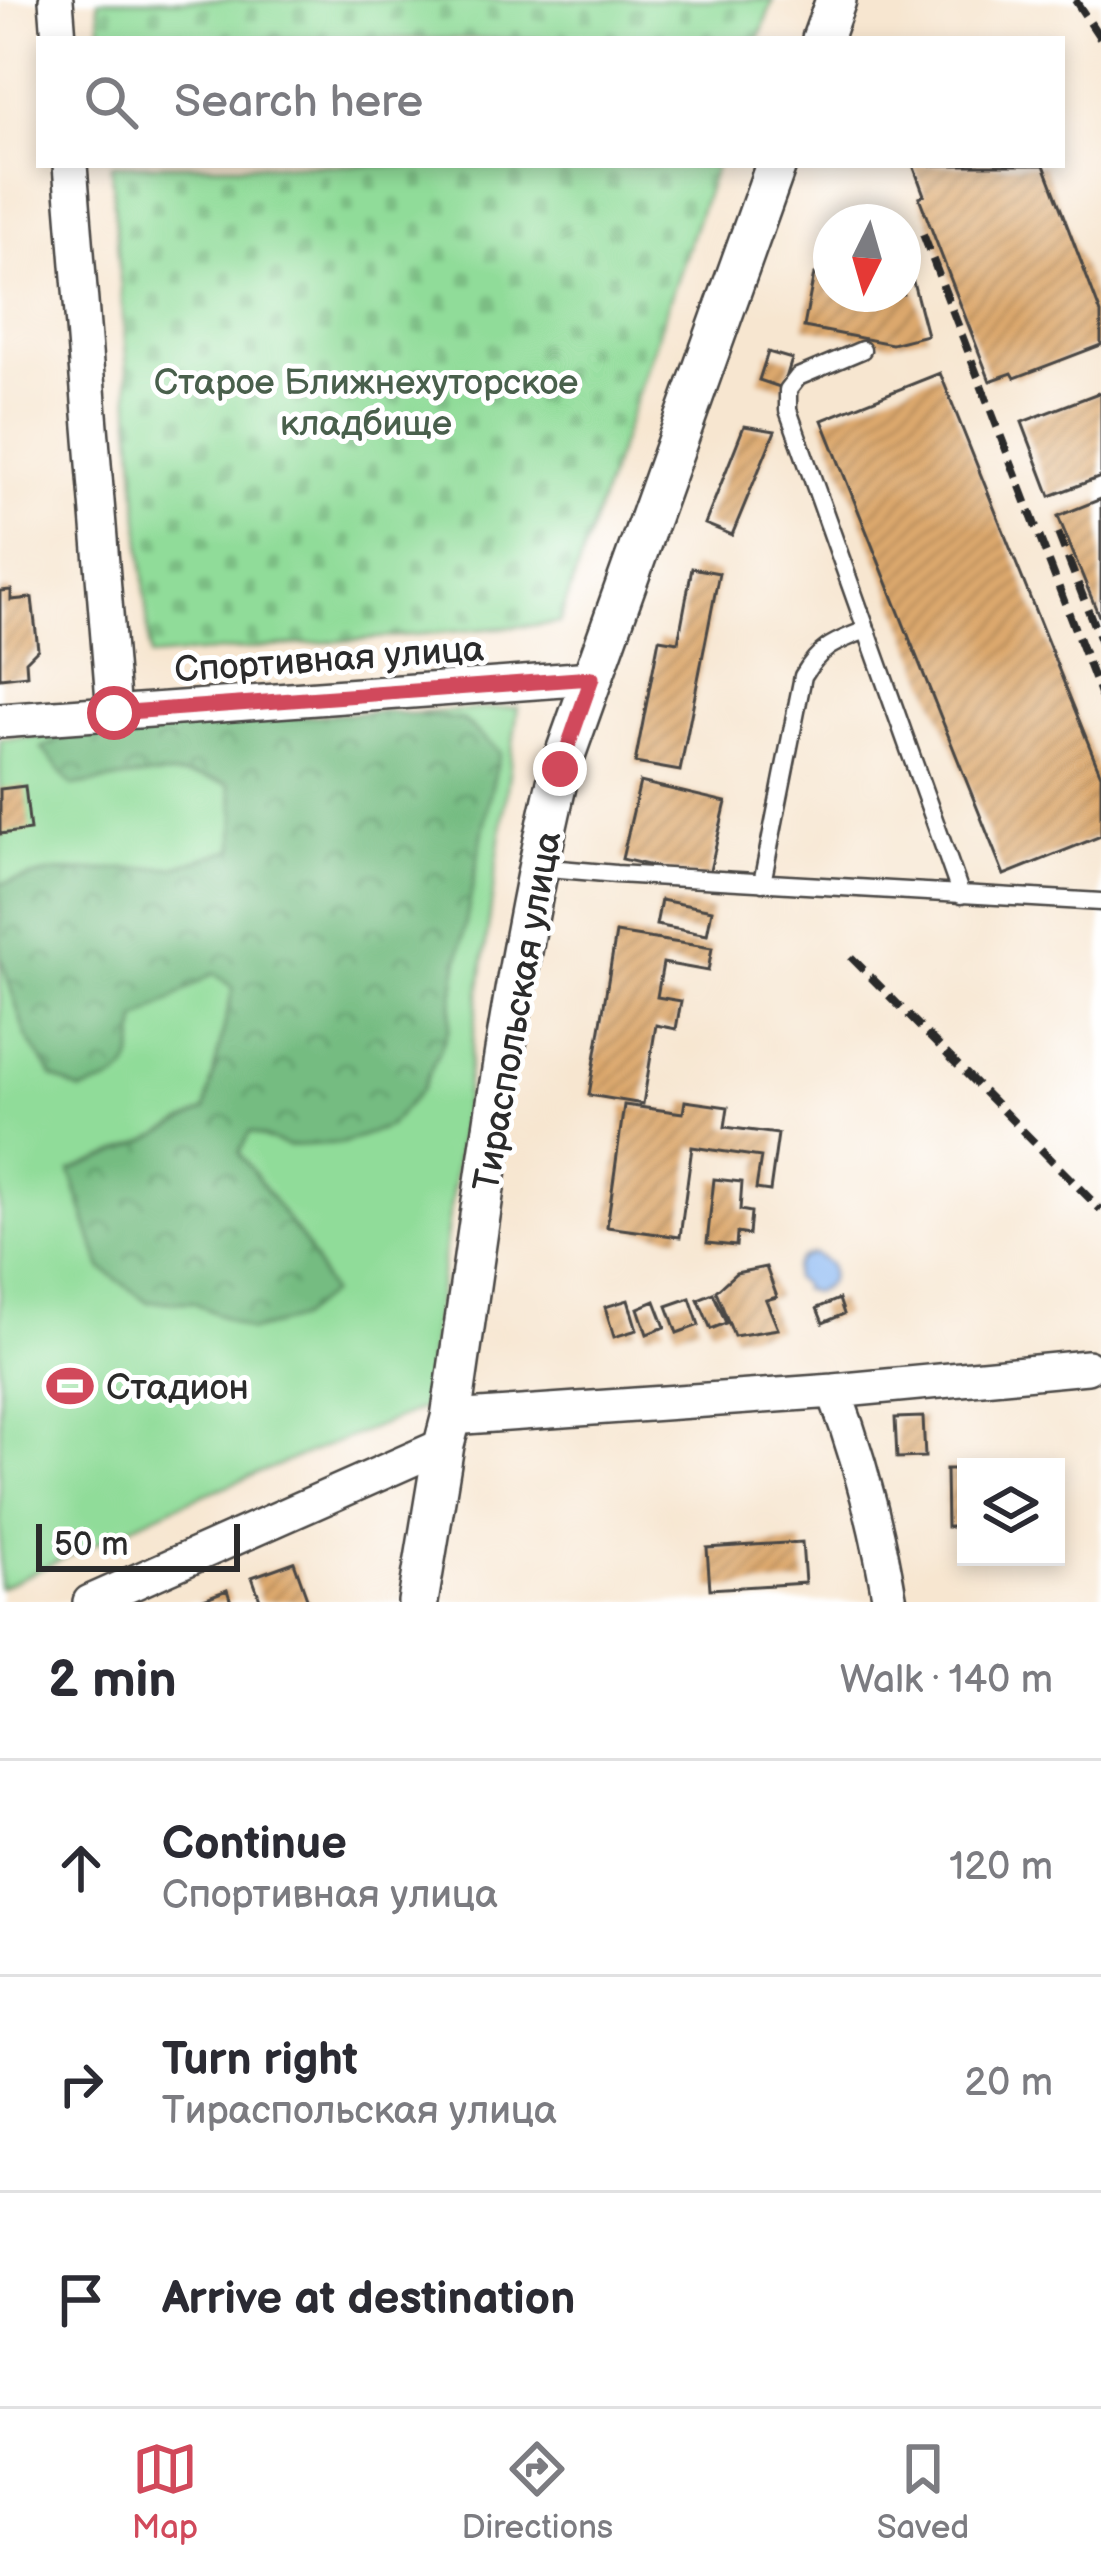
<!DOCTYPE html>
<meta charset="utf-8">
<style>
:root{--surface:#fff;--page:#f7f7f7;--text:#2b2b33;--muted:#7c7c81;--line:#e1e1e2;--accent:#d1495b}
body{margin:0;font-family:"Balsamiq Sans",sans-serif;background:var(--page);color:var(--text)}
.controls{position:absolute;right:36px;bottom:36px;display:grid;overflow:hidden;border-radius:0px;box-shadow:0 6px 18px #0003}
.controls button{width:108px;height:108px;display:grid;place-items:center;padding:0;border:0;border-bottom:3px solid var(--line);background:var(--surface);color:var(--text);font:60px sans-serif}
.compass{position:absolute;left:813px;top:204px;width:108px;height:108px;border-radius:50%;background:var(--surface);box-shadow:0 6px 18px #0003;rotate:185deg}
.scale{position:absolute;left:36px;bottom:30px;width:204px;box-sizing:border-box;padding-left:12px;border:6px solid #2b2b2b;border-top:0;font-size:33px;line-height:42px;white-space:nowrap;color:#2b2b2b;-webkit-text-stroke:9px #fff;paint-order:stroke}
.stop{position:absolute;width:36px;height:36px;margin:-27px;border:9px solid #d1495b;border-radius:50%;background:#fff}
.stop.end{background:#d1495b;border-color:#fff;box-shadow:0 3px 12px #0008}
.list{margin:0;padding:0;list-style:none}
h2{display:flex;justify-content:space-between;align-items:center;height:156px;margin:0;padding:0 48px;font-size:51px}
h2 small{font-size:39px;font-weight:400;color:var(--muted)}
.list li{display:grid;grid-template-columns:78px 1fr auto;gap:36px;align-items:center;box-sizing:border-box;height:216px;padding:0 48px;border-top:3px solid var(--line)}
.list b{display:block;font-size:45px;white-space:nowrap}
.list p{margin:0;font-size:39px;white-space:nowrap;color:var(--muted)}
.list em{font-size:39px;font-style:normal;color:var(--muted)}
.icon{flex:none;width:66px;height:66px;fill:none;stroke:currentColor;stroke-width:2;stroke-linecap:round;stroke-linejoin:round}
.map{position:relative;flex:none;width:1101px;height:1602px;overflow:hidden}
.search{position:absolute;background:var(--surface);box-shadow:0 6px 18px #0003;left:36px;right:36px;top:36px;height:132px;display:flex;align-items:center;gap:30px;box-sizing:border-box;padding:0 42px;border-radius:0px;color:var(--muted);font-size:45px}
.sheet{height:804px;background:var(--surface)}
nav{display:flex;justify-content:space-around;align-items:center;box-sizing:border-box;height:168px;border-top:3px solid var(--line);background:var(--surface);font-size:33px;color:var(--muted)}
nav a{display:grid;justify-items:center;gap:6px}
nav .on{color:var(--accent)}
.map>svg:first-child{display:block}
.green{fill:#90dc99;stroke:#5e8462;stroke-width:3}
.forest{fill:url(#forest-crowns);stroke:#507456;stroke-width:3}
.cemetery{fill:url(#cemetery-stones);stroke:#5e8462;stroke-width:3}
.water{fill:#87b6f2;stroke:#59708e;stroke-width:3}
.building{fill:url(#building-hatch)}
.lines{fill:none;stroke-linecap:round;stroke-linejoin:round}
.service-casing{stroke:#4a4744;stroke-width:21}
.minor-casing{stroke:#4a4744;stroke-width:38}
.tertiary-casing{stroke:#4a4744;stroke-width:44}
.service{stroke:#fff;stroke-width:16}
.minor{stroke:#fff;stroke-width:33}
.tertiary{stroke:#fff;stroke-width:39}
.rail{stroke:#2b2b2b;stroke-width:8;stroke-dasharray:18 9;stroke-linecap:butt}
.route{stroke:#d1495b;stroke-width:15}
.labels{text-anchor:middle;stroke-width:10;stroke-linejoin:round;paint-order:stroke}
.park-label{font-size:36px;fill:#49604c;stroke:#fff}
.street-label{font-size:36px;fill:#2b2b2b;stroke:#fff}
.poi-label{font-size:36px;fill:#2b2b2b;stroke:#fff;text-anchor:start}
</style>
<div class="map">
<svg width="1101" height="1602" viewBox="0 0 1101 1602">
<defs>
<pattern id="forest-crowns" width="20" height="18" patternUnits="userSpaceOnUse" patternTransform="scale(3)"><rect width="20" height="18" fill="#74bc81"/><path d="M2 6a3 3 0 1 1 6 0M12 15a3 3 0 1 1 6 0" fill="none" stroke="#5f996a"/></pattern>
<pattern id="cemetery-stones" width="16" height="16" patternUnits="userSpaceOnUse" patternTransform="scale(3)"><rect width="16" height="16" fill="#90dc99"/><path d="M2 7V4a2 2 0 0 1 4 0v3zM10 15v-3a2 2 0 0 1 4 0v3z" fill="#7cbd84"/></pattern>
<pattern id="building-hatch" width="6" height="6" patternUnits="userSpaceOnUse" patternTransform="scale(3)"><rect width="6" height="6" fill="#dca86d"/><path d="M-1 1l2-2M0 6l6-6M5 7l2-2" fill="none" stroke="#b3895a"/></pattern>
</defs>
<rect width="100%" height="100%" fill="#fff"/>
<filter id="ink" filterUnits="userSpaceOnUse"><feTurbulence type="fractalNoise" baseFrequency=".00833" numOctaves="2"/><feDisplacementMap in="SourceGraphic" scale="24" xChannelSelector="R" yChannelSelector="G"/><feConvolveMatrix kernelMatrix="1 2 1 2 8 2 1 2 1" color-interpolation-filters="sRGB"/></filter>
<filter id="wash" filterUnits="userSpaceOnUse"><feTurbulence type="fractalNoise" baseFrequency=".004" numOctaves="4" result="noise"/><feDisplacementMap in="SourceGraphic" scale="48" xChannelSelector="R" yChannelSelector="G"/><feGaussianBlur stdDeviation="2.7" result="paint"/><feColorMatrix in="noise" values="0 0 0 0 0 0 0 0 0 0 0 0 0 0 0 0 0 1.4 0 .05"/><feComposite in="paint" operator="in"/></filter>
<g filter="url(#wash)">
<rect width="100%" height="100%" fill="#f7e6d0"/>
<!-- green -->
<path class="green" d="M518,707l-95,701 -245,97 -178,83v-849z"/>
<!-- forest -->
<path class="forest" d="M385,711l78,9 37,32 -10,42 -34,180 -7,55 -27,60 -33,37 -46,17 -56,3 -37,-14 -11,21 70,96 21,44 -32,26 -48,12 -57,-29h-45l-47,-34 -31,-97 76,-30 59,-31 28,-122 -19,-15 -77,47c-5,51 -4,57 -56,71l-28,-14 -27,-41 -26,-81v-71l53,-12 122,-5 59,-18 1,-35 -6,-30c-51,-17 -105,-6 -157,2l-30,-38 37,-17z"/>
<!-- cemetery -->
<path class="cemetery" d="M98,0h675l-14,39h-658z
M111,165h605l-157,458 -409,34z"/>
<!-- water -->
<path class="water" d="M814,1254l15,10c5,14 -1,24 -15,28l-12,-3v-5l-8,-5c-2,-15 5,-23 20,-25z"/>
<g id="blocks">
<!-- building -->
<path class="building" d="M913,165h131l57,149v31l-86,33 -3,-5 -22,8 -71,-184 5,-2z
M814,274l17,3v17h72v-18l8,-2 16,61 -35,9 -88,-17z
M768,352l24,7 -9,29 -24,-8z
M940,373l161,402v61l-97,39 -182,-455z
M1101,392v85l-51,19 -28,-74z
M744,426l31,5 -43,104 -27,-11z
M1101,499v122l-43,-105z
M692,568l27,5 -39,198 -45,-8 24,-124 19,3z
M11,590v10l21,-2 6,51 -12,12 1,14 -27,3v-87z
M640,782l86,20 -18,77 -86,-20z
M25,786l5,44 -30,4v-45z
M661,900l51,10 -5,25 -51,-10z
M616,933l96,15 -4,23 -45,-8 -6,34 24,4 -5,28 -20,-4 -13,79 -54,-9z
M685,1101l43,6 -3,20 53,7 -8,57 -14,-2 5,-32 -69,-10 -12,90 -73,-10 17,-122 59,8z
M714,1179l28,3 -2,28 11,2 -2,23 -12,-2 -1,13 -29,-3z
M766,1267l11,30 -11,3 12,29 -44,7 -18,-45 20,-18z
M713,1293l13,30 -15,6 -13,-30z
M690,1298l9,27 -22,8 -10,-27z
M839,1299l5,15 -21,9 -6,-15z
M628,1300l9,30 -23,7 -9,-30z
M655,1301l10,26 -18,7 -9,-26z
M923,1417l2,40 -28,1 -2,-40z
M946,1469h20v58h-19z
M802,1542l3,41 -95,6 -3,-41z
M294,1562l14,39 -47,1 -9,-25z
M227,1590l4,12h-35z"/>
</g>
</g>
<g filter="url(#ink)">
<use href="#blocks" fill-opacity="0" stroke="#4a4744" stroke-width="3"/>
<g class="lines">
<defs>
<path id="service" d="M862,350l-64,27 -10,13v20l173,485
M538,867l78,7 485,28
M762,883l41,-207c18,-30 32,-34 63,-46"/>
<path id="minor" d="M56,0l3,39
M70,165l44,548
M0,721l591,-43
M834,1391c26,69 44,139 56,211
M451,1418l383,-27 253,-24
M90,1602l354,-157"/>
<path id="tertiary" d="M822,39l14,-39
M418,1602l26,-157 7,-27c32,-217 58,-435 109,-649l216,-604"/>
</defs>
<!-- service casing -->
<use href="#service" class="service-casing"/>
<!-- minor casing -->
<use href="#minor" class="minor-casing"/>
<!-- tertiary casing -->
<use href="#tertiary" class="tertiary-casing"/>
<!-- service -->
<use href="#service" class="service"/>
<!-- minor -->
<use href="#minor" class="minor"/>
<!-- tertiary -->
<use href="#tertiary" class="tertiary"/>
<!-- rail -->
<path class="rail" d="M1075,0l26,39
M923,234l178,463
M1058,533l43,110
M851,957l250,253"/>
</g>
</g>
<g class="lines" filter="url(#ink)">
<!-- route -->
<path class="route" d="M114,713l478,-35 -32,91"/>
</g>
<!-- icons -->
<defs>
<symbol id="stadium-bare" viewBox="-9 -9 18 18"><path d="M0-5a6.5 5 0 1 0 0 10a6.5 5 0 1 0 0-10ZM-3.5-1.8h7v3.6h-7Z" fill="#d1495b" stroke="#fff" stroke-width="2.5" paint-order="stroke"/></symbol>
</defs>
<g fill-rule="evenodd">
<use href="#stadium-bare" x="37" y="1353" width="66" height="66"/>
</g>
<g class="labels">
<!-- park labels -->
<g class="park-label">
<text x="366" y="394">Старое Ближнехуторское<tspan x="366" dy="41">кладбище</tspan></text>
</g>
<!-- street labels -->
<g class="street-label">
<text transform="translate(329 658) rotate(-4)" y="13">Спортивная улица</text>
<text transform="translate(516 1011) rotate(-80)" y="13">Тираспольская улица</text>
</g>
<!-- poi labels -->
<g class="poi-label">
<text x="106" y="1399">Стадион</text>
</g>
</g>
</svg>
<div class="controls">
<button><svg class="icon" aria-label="layers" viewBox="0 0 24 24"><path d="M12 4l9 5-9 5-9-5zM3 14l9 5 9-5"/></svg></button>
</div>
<svg class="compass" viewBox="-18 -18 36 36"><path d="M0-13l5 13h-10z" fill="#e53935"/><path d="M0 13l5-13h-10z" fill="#7c7c81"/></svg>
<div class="scale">50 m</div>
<div class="stop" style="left:114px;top:713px"></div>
<div class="stop end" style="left:560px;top:769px"></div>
<div class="search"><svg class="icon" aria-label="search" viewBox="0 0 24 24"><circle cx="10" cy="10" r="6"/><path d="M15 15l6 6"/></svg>Search here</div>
</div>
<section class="sheet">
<h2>2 min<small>Walk · 140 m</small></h2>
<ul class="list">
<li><svg class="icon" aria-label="ahead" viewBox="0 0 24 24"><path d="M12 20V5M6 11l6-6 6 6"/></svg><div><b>Continue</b><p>Спортивная улица</p></div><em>120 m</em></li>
<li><svg class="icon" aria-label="right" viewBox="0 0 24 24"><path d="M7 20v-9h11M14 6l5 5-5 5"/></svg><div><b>Turn right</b><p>Тираспольская улица</p></div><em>20 m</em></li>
<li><svg class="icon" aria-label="arrive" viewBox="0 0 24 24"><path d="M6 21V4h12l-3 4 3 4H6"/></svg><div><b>Arrive at destination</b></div></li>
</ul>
</section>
<nav>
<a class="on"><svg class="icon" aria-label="map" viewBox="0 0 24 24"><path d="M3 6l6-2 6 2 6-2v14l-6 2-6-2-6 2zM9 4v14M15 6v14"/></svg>Map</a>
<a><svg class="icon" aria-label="directions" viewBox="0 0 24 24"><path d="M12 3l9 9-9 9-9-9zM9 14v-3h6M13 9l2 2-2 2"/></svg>Directions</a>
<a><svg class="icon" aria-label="saved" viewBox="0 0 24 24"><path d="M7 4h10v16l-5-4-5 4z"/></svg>Saved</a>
</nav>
